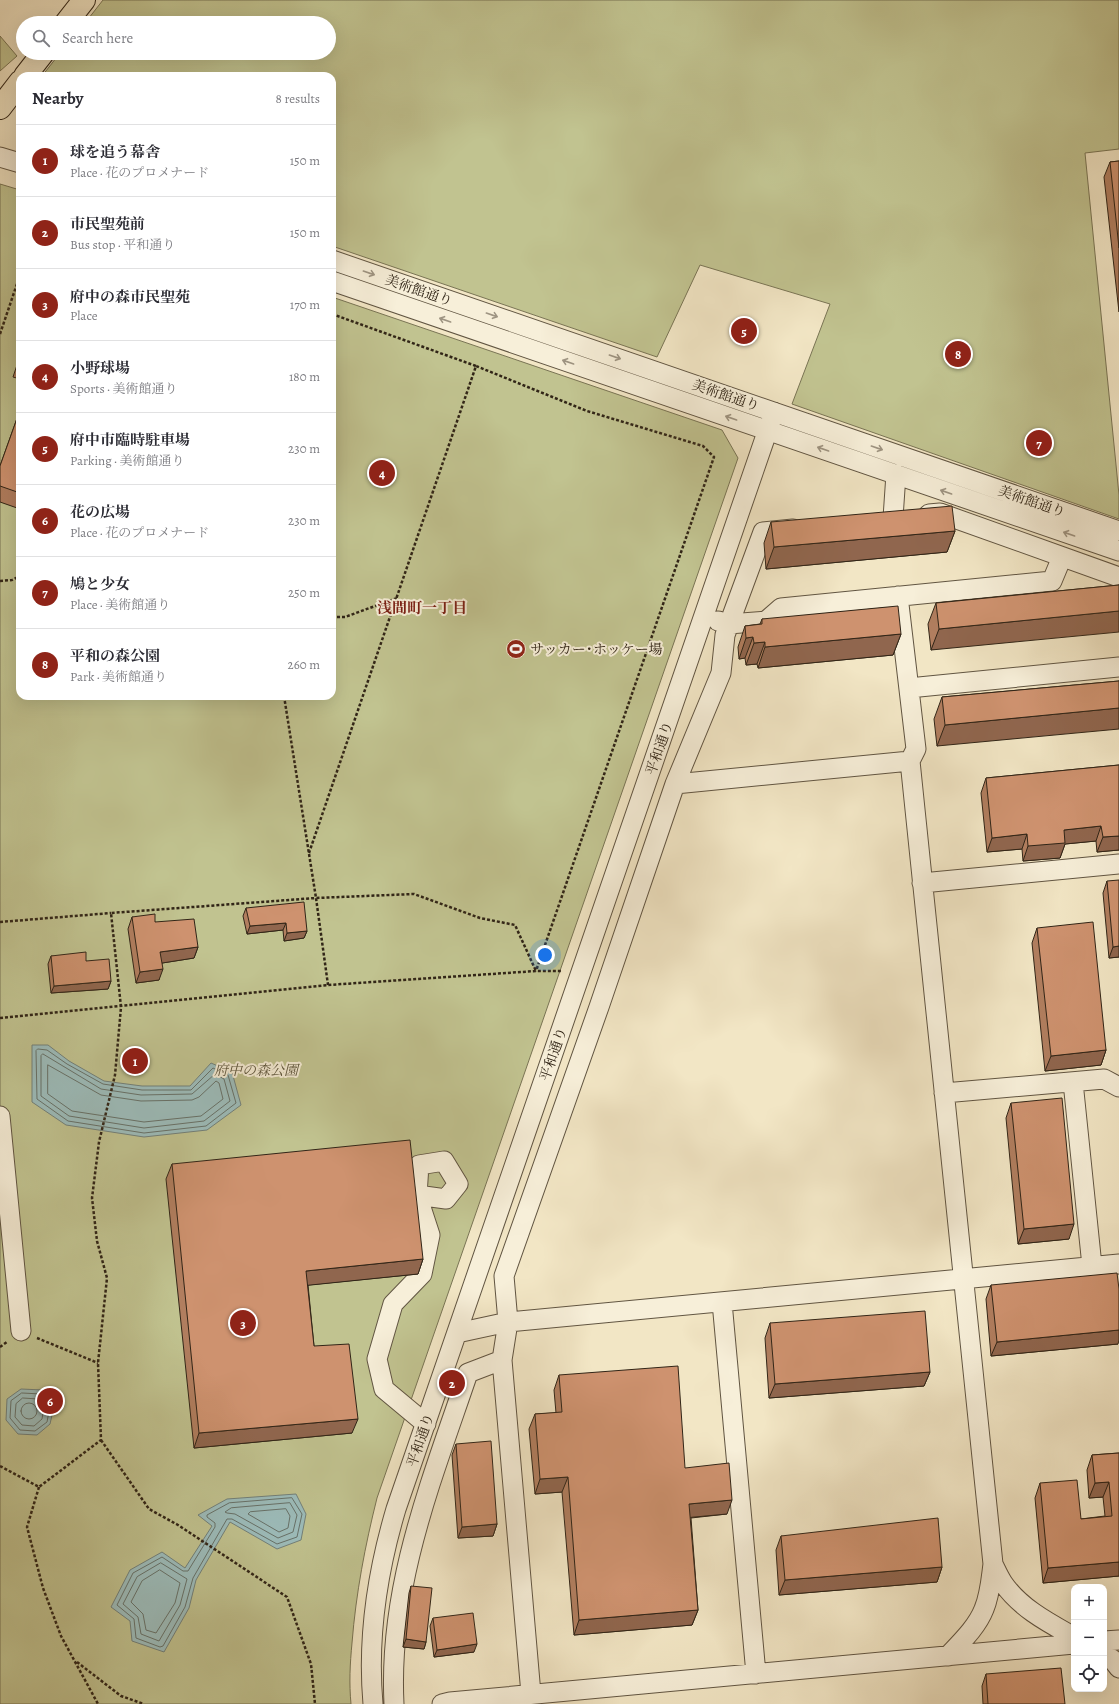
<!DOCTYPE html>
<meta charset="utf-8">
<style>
:root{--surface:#fff;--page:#f2f2f3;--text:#2b2b33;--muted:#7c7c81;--line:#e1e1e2;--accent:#8f2418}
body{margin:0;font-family:Alegreya,"Noto Serif JP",serif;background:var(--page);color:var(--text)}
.controls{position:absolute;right:12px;bottom:12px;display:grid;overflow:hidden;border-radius:8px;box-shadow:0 4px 16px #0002}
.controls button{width:36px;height:36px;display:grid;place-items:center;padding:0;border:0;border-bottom:1px solid var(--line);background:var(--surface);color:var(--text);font:20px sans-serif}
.you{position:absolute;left:545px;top:955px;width:14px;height:14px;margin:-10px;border:3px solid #fff;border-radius:50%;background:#1a73e8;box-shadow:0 0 0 6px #1a73e833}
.badge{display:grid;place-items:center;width:26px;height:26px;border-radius:50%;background:var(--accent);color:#fff;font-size:13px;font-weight:700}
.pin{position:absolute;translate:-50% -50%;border:2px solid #fff;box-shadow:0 1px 4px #0006}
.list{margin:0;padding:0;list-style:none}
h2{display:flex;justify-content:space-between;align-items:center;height:52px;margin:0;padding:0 16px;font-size:17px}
h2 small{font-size:13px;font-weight:400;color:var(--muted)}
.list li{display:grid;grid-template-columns:26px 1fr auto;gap:12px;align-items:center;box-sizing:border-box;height:72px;padding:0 16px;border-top:1px solid var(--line)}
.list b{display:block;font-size:15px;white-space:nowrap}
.list p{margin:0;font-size:13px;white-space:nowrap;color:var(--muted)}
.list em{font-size:13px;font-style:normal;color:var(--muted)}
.icon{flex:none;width:22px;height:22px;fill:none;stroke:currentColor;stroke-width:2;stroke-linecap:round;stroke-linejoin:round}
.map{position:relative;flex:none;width:1119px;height:1704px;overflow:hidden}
.search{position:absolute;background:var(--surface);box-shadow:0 4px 16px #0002;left:16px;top:16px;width:320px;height:44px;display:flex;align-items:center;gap:10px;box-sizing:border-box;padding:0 14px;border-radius:22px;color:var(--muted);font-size:15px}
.panel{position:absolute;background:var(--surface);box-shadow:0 4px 16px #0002;left:16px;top:72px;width:320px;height:628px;border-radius:12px}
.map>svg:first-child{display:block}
.green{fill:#c1c390;stroke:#797454}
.water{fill:#9dbebd;stroke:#72817b}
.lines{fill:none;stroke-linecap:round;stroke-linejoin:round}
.shore{stroke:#67726a;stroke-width:1}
.minor-casing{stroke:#615542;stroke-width:21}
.major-casing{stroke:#312517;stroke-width:24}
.path{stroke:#312517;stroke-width:2.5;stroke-dasharray:3 2;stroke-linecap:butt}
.minor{stroke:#f7efd9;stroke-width:19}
.major{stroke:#f2e6c5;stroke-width:22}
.wall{fill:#b17e5f;stroke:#312517}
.shaded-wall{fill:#90664e;stroke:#312517}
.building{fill:#ce926f;stroke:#312517}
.oneway{stroke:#9e9482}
.labels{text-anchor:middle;stroke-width:4;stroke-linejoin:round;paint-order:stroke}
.street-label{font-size:14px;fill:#312517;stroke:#f7efd9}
.poi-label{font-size:14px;fill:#312517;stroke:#f7efd9;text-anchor:start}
.park-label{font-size:14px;font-style:italic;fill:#5c543b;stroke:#f7efd9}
.neighbourhood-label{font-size:15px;font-weight:bold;fill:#7a1f14;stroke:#f7efd9}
</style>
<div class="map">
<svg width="1119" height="1704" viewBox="0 0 1119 1704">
<rect width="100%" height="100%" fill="#f2e6c5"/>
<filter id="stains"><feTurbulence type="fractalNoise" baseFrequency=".005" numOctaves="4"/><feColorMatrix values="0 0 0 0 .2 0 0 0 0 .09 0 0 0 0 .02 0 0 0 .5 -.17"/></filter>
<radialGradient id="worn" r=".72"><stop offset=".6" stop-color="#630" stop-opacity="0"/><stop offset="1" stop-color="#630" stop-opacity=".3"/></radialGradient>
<!-- green -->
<path class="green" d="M103,0h1016v149l-34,4 34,342v24l-327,-115 38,-100 -130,-39 -43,92 -325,-111v-170h-290l18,-23h269v-30h-244z
M0,36l17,20 -17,15z
M0,184l20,6v506h312v-399l390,133 16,28 -361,1040c-12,48 -21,95 -25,145 -2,21 -3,40 -1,61h-351z"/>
<!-- water -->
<path class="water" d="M32,1045h16l21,16 35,20 38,5h48l21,-23 21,9 9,33 -34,25 -63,7 -78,-12 -34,-23z
M21,1389l22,1 11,16 -4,18 -13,11 -19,-1 -12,-14 1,-21z
M296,1494l10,20 -5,26 -24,9 -47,-27 -34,58 -7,28 -25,44 -32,-11 -2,-20 -19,-14 19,-37 32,-18 23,16 27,-42 -14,-11 29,-16z"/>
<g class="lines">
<!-- shore -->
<path class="shore" d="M38,1049l9,1 20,14 36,20 39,6h49l22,-22 15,7 8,28 -30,23 -62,7 -76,-12 -31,-22 -1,-48z
M43,1054l58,35 40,6 51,-1 23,-20 9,5 6,22 -26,20 -60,7 -75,-12 -28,-20v-40z
M48,1065l53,30 40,6 51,-1 7,-3 17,-16 3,2 4,16 -22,17 -57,6 -72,-11 -24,-17z
M22,1393l19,1 9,12 -3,16 -12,9 -15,-1 -10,-12 1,-17z
M23,1398l15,1 6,8 -2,12 -8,7 -12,-1 -7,-8 1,-13z
M21 1411a8 8 0 1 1 16 0a8 8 0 1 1-16 0Z
M292,1498l10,16 -5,23 -20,7 -45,-25h-5l-34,59 -8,29 -22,39 -3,1 -24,-9 -2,-19 -17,-14 16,-32 29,-16 21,14h5l27,-44v-4l-8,-6v-2l22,-12z
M290,1503l7,12 -4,17 -15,6 -43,-24 -8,-1 -2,-1 6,-4z
M286,1509l4,7 -2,12 -9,4 -31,-18 2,-2z
M161,1563l26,16 -7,26 -21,36 -18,-7 -3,-17 -15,-13 14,-27z
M160,1570l20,13 -5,20 -19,30 -10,-3 -3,-16 -12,-12 11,-21z"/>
<defs>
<path id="minor" d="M0,157l20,6
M332,260l787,271
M332,281l787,270
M929,514l11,-1 179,64
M893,518l3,-44
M898,596l18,153 -6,12 83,803c-2,15 -3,31 -9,45 -7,18 -23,33 -36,47
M718,621l11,3 37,-3 15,-13 271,-27 10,-24
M909,688l210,-21
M675,784l235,-23
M922,883l197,-19
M1073,1082l19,184
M944,1093l160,-14 15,8
M0,1116l21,215
M417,1195l29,4 12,-15 -14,-23 -25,4 -2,30 13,40 -8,39 -29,30 -16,55 7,30 42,35
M722,1302l34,372
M457,1333l51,-11 611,-58
M993,1564c3,6 6,13 10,19 17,25 46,40 71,54
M1104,1641l15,-1
M1104,1655l8,4 7,9
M531,1694l-29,-334 6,-38 -4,-46 95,-269 76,-223 46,-111 4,-38 38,-103 30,-3
M373,1704c-6,-67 4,-131 23,-195l378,-1097
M394,1704c-6,-117 37,-222 74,-331l34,-13
M442,1704l8,-2 624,-58"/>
<path id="major" d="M66,23l18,-23
M25,76l18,-23
M0,108l20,-26"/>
</defs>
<!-- minor casing -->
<use href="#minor" class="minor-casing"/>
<!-- major casing -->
<use href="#major" class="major-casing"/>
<!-- path -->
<path class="path" d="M332,314l144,52
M0,334l20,-59
M0,581l12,-1 8,-4
M332,617h13l52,-19
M284,696l32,202 98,-4 66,24 35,7 21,46
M309,853l167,-487 111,45 116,35 11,11 -178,514
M0,922l111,-9
M0,1018l328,-33 208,-14h25
M37,1338l61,25
M0,1347l7,-5
M101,1440l48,69 29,16 109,72 24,67 4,40
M0,1466l39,21 62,-47 -3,-77 9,-85 -10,-37 -5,-43 7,-56 16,-67 6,-68 -10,-94 205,-15 12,87
M39,1487l-12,40 16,61 18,48 37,68
M77,1662l44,34 23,8"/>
<!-- minor -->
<use href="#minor" class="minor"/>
<!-- major -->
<use href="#major" class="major"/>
</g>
<!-- wall -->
<path class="wall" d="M1119,161v151l-15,-135 6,-15z
M20,356v23l-7,-2z
M20,410v99l-20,-7v-36z
M771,522l184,9 -8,21 -181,17 -2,-26z
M1119,585l-188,65 -3,-26 8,-21z
M762,619l139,15 -8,21 -135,13 -1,-4 -11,1 -1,-7 -6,1 -1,-12 7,-21 15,-2z
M1119,681l-182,65 -3,-27 8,-22z
M1119,765v85l-22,2 -1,-11 -31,3 -5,14 -37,3 -1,-12 -35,3 -6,-59 5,-15z
M1107,881l12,76 -10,1 -6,-65z
M246,908l61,23 -3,7 -20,3 -1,-11 -36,4 -4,-18z
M132,917l23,5 43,25 -4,11 -32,5 -3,17 -23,3 -8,-54z
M1037,928l69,122 -5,15 -56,6 -13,-128z
M51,956l35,5 25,20 -3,8 -57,4 -3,-29z
M1011,1103l58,136 -51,5 -12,-126z
M172,1164l251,95 -5,15 -110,11 6,61 38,87 -158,15 -28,-269z
M991,1285l127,59 -127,12 -5,-57z
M770,1323l160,49 -6,14 -155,12 -4,-60z
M559,1375l126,93 42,46 -36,4 7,92 -6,15 -118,10 -12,-143 -27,2 -6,-65 6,-15 21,-1 -2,-23z
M456,1444l41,80 -4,12 -35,2 -6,-83z
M1119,1453v123l-76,7 -8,-85 5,-15 41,36 24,-3 -2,-19 -14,1 -2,-28 5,-15z
M781,1536l161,31 -5,15 -158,13 -3,-45z
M411,1586l15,56 -2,7 -21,-2 6,-54z
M433,1618l41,34 -40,5 -4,-31z
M986,1674l79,30h-82l-1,-18z"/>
<!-- shaded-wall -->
<path class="shaded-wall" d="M955,531l-8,21 -181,17 8,-22z
M1119,611v21l-188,18 8,-21z
M901,634l-8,21 -135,13 7,-21z
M753,637l-8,21 -6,1 7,-21z
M765,642l-8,22 -11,1 8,-22z
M1119,708v21l-182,17 8,-21z
M1101,826l-5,15 -31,3 -5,14 -37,3 5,-15 36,-16z
M1027,834l-5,15 -35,3 5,-14z
M1119,836v14l-22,2 6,-15z
M286,923l-3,7 -36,4 3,-8z
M307,931l-3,7 -20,3 3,-8z
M1119,946v11l-10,1 4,-11z
M198,947l-4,11 -38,6 4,-12z
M163,969l-4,11 -23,3 4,-11z
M111,981l-3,8 -57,4 3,-7z
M1106,1050l-5,15 -56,6 6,-15z
M1074,1224l-5,15 -51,5 6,-15z
M423,1259l-5,15 -117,12 5,-15z
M1119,1330v10l-1,4 -127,12 6,-14z
M930,1372l-6,14 -155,12 6,-14z
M358,1419l-6,14 -158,15 5,-15z
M568,1477l-6,15 -27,2 5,-15z
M1109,1482l-6,15 -14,1 6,-15z
M732,1500l-5,14 -43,4 5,-14z
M497,1524l-4,12 -35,2 4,-11z
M1119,1562v14l-76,7 5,-15z
M942,1567l-5,15 -158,13 6,-15z
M698,1610l-6,15 -118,10 5,-15z
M406,1639l20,3 -2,7 -21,-2z
M477,1644l-3,8 -40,5 3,-7z"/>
<!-- building -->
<path class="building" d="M1119,161v87l-9,-86z
M20,410v83l-20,-7v-20z
M952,506l3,25 -181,16 -3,-25z
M1119,585v26l-180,18 -3,-26z
M898,606l3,28 -136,13v-5l-11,1 -1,-6 -7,1 -1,-12 17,-2v-5z
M1119,681v27l-174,17 -3,-28z
M1119,765v71l-16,1 -2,-11 -37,4 1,13 -37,3 -1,-12 -35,4 -6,-60z
M1119,880v66l-6,1 -6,-66z
M304,902l3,29 -20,2 -1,-10 -36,3 -4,-18z
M155,914v8l39,-3 4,28 -38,5 3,17 -23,3 -8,-55z
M1093,922l13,128 -55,6 -14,-128z
M86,952v9l23,-2 2,22 -57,5 -3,-30z
M1062,1098l12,126 -50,5 -13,-126z
M410,1140l13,119 -117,12 8,75 35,-2 9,75 -159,14 -27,-269z
M1117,1273l2,16v41l-122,12 -6,-57z
M925,1311l5,61 -155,12 -5,-61z
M678,1366l7,102 44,-5 3,37 -43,4 9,106 -119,10 -11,-143 -28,2 -5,-65 27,-2 -3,-37z
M491,1441l6,83 -35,3 -6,-83z
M1119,1453v109l-71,6 -8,-85 37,-3 4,39 31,-3 -3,-34 -14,1 -3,-28z
M938,1518l4,49 -157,13 -4,-44z
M411,1586l21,2 -6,54 -20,-3z
M473,1613l4,31 -40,6 -4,-32z
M1061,1668l4,36h-77l-2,-30z"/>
<!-- one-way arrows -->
<defs><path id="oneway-shaft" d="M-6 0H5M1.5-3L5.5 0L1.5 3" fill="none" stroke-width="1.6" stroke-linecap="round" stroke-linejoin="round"/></defs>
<g class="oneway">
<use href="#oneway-shaft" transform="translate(369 273) rotate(19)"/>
<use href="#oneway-shaft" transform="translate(492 315) rotate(19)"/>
<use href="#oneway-shaft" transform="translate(445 320) rotate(-161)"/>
<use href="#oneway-shaft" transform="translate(615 357) rotate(19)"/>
<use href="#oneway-shaft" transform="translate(568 362) rotate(-161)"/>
<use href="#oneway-shaft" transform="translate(731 418) rotate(-161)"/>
<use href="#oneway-shaft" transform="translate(877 448) rotate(19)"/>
<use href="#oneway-shaft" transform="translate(823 449) rotate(-161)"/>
<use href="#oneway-shaft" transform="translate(946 492) rotate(-161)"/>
<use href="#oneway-shaft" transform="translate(1069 534) rotate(-161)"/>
</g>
<!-- icons -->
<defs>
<symbol id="stadium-disc" viewBox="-11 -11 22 22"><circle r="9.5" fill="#8f2418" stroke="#f7efd9"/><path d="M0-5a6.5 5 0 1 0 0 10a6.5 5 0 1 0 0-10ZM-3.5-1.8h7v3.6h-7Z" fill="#fff"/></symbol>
</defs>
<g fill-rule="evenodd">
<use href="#stadium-disc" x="505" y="638" width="22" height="22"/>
</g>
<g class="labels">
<!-- street labels -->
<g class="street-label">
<text transform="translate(419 290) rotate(19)" y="5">美術館通り</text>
<text transform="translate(726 395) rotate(19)" y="5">美術館通り</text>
<text transform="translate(1032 501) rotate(19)" y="5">美術館通り</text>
<text transform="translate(659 748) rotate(-71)" y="5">平和通り</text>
<text transform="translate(553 1054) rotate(-71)" y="5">平和通り</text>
<text transform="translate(420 1440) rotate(-71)" y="5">平和通り</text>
</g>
<!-- poi labels -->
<g class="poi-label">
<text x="530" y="654">サッカー･ホッケー場</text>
</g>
<!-- park labels -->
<g class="park-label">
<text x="256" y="1075">府中の森公園</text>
</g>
<!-- neighbourhood labels -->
<g class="neighbourhood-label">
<text x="422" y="613">浅間町一丁目</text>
</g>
</g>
<rect width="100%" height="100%" filter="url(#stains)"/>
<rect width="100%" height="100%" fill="url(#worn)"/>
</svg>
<div class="controls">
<button>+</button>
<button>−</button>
<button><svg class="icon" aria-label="locate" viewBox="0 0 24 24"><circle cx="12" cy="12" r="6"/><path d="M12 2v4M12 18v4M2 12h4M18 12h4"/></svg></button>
</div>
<div class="you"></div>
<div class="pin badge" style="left:135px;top:1061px">1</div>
<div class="pin badge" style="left:452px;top:1383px">2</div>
<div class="pin badge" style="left:243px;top:1323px">3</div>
<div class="pin badge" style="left:382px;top:473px">4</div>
<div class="pin badge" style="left:744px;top:331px">5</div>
<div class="pin badge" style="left:50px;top:1401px">6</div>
<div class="pin badge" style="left:1039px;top:443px">7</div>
<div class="pin badge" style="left:958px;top:354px">8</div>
<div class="search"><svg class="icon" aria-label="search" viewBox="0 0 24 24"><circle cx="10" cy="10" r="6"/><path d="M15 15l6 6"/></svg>Search here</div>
<section class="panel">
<h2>Nearby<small>8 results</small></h2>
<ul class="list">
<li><span class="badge">1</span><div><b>球を追う幕舎</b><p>Place · 花のプロメナード</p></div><em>150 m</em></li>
<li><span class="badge">2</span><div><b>市民聖苑前</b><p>Bus stop · 平和通り</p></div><em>150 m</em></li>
<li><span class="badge">3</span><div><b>府中の森市民聖苑</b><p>Place</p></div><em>170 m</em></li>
<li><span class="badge">4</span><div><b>小野球場</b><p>Sports · 美術館通り</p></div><em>180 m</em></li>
<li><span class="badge">5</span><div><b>府中市臨時駐車場</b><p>Parking · 美術館通り</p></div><em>230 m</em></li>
<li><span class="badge">6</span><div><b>花の広場</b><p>Place · 花のプロメナード</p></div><em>230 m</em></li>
<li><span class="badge">7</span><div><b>鳩と少女</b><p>Place · 美術館通り</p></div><em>250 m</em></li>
<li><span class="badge">8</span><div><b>平和の森公園</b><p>Park · 美術館通り</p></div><em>260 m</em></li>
</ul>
</section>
</div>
